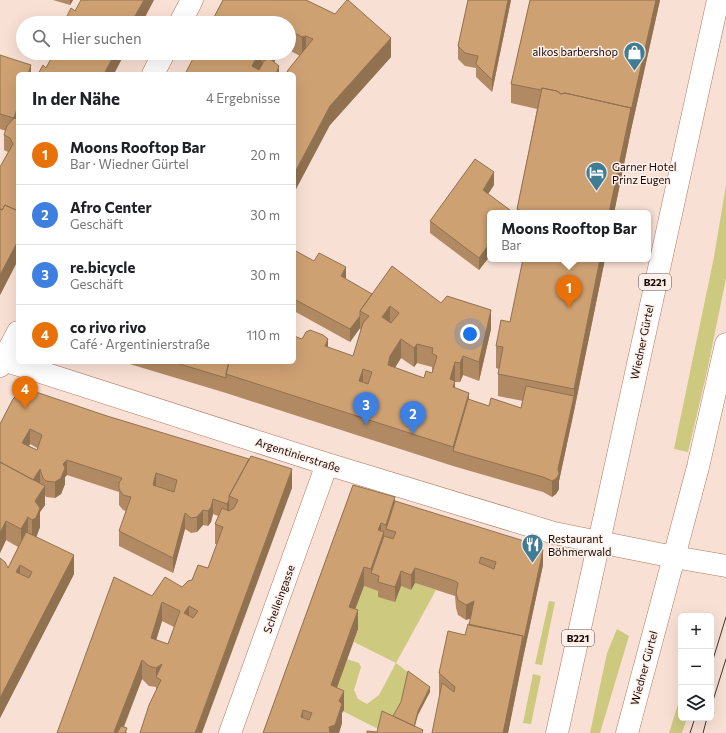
<!DOCTYPE html>
<html lang="de">
<meta charset="utf-8">
<style>
:root{--surface:#fff;--page:#f2f2f2;--text:#202124;--muted:#757577;--line:#e0e0e0;--accent:#db2777}
body{margin:0;font-family:Commissioner,sans-serif;background:var(--page);color:var(--text)}
.controls{position:absolute;right:12px;bottom:12px;display:grid;overflow:hidden;border-radius:6px;box-shadow:0 4px 16px #0002}
.controls button{width:36px;height:36px;display:grid;place-items:center;padding:0;border:0;border-bottom:1px solid var(--line);background:var(--surface);color:var(--text);font:20px sans-serif}
.you{position:absolute;left:470px;top:334px;width:14px;height:14px;margin:-10px;border:3px solid #fff;border-radius:50%;background:#1a73e8;box-shadow:0 0 0 6px #1a73e833}
.badge{display:grid;place-items:center;width:26px;height:26px;border-radius:50%;background:var(--accent);color:#fff;font-size:13px;font-weight:700}
.pin{position:absolute;translate:-50% -33px;filter:drop-shadow(0 1px 2px #0008)}
.pin::after{content:'';position:absolute;top:21px;width:14px;height:12px;background:inherit;clip-path:polygon(0 0,100% 0,50% 100%)}
.popup{position:absolute;left:487px;top:210px;width:164px;height:52px;box-sizing:border-box;display:grid;place-content:center;border-radius:6px;background:var(--surface);filter:drop-shadow(0 1px 3px #0005);font-size:13px;white-space:nowrap;color:var(--muted)}
.popup b{font-size:15px;color:var(--text)}
.popup::after{content:'';position:absolute;left:50%;top:100%;margin-left:-8px;border:8px solid transparent;border-top-color:var(--surface)}
.list{margin:0;padding:0;list-style:none}
h2{display:flex;justify-content:space-between;align-items:center;height:52px;margin:0;padding:0 16px;font-size:17px}
h2 small{font-size:13px;font-weight:400;color:var(--muted)}
.list li{display:grid;grid-template-columns:26px 1fr auto;gap:12px;align-items:center;box-sizing:border-box;height:60px;padding:0 16px;border-top:1px solid var(--line)}
.list b{display:block;font-size:15px;white-space:nowrap}
.list p{margin:0;font-size:13px;white-space:nowrap;color:var(--muted)}
.list em{font-size:13px;font-style:normal;color:var(--muted)}
.icon{flex:none;width:22px;height:22px;fill:none;stroke:currentColor;stroke-width:2;stroke-linecap:round;stroke-linejoin:round}
.map{position:relative;flex:none;width:726px;height:733px;overflow:hidden}
.search{position:absolute;background:var(--surface);box-shadow:0 4px 16px #0002;left:16px;top:16px;width:280px;height:44px;display:flex;align-items:center;gap:10px;box-sizing:border-box;padding:0 14px;border-radius:22px;color:var(--muted);font-size:15px}
.panel{position:absolute;background:var(--surface);box-shadow:0 4px 16px #0002;left:16px;top:72px;width:280px;height:292px;border-radius:6px}
.map>svg:first-child{display:block}
.green{fill:#cdc97f}
.lines{fill:none;stroke-linecap:round;stroke-linejoin:round}
.street-casing{stroke:#b0785d;stroke-width:23}
.primary-casing{stroke:#b0785d;stroke-width:23}
.street{stroke:#fff;stroke-width:22}
.primary{stroke:#fff;stroke-width:22}
.tram{stroke:#49342d;stroke-width:1}
.wall{fill:#b18a63;fill-rule:evenodd}
.shaded-wall{fill:#907150}
.building{fill:#cea173;stroke:#907150;fill-rule:evenodd}
.labels{text-anchor:middle;stroke-width:3;stroke-linejoin:round;paint-order:stroke}
.shield{fill:#fdf0ea;stroke:#5e4c47;stroke-width:1}
.shield-label{font-size:10px;font-weight:bold;fill:#1a0601}
.poi-label{font-size:11px;fill:#1a0601;stroke:#fdf0ea;text-anchor:start}
.street-label{font-size:11px;fill:#1a0601;stroke:#fdf0ea}
</style>
<div class="map">
<svg width="726" height="733" viewBox="0 0 726 733">
<rect width="100%" height="100%" fill="#f9e0d4"/>
<!-- green -->
<path class="green" d="M726,185v93l-18,89 -20,85 -14,-3 40,-192z
M415,583l21,7 -40,73 13,10 -8,34 -19,24 -51,-26 16,-46 12,4 2,4 -7,23 4,9 9,5 12,-9 17,-32 -42,-21 4,-13 -9,-3 15,-40 15,5 20,-2 2,-3 10,4z
M549,601l6,1 -13,63 -7,-1z
M617,629l12,7 -29,97h-10l17,-80z
M533,674l8,2 -10,48 -8,-1z
M681,695v23h6l-5,15h-13z"/>
<g class="lines">
<defs>
<path id="street" d="M180,23l12,-23
M153,74l11,-21
M0,359l327,105 227,69 120,24 52,9
M0,366l18,-34
M230,733l97,-269"/>
<path id="primary" d="M557,733l161,-733
M627,733l71,-266 28,-123"/>
</defs>
<!-- street casing -->
<use href="#street" class="street-casing"/>
<!-- primary casing -->
<use href="#primary" class="primary-casing"/>
<!-- street -->
<use href="#street" class="street"/>
<!-- primary -->
<use href="#primary" class="primary"/>
<!-- tram -->
<path class="tram" d="M711,666l15,-49
M711,707l15,-48
M690,733l5,-15
M703,733l4,-15"/>
</g>
<!-- wall -->
<path class="wall" d="M53,0h20l-3,5z
M223,0l168,57 -61,68 -30,-69 -11,-6v-27h-78z
M468,0h43l-19,92 -16,-15v-9l-11,-2 -7,-7v-13z
M530,0h130l-29,130 -17,83h-97v-4l20,-100 -26,-6v-19z
M196,53h83l-5,9 5,12z
M0,55l31,19h-13v186l-18,35v-128l8,-15 -4,-2v-15l2,-4 -6,-2z
M494,185l-6,9 2,19v43l-11,14 -49,-37v-12z
M294,251l78,43 69,9 50,26 -12,52 -16,-6 -3,7h-5v6l14,12 20,6 32,2 2,-7 -25,-5v-22l1,-5 -3,-1v-22l14,-24 95,-63 -31,152 -15,70v8l-3,5 -4,3 -9,-5 -90,-26 -227,-73 -103,-31h171l34,-14 25,8 8,-25 -1,-3 -10,14 -56,-31zM401,358l13,9 3,-4 15,4v6l-8,5 -29,-10z
M13,399l279,89 -136,202v-3l-7,-1 -7,-7 -18,48 3,6h-70l95,-137 30,-9 26,-19 9,-24h-2v-20l3,-8 -5,-2 -2,8 -3,4 -5,-1 -6,7 -6,1 -6,-4 -12,44 -54,-27v-15l7,-20 -3,-1 -4,-5v-13l-52,-17 -2,2v7l-4,10 -6,4 -9,-1 -1,-2v10l-5,7v15l-4,10 38,37 -74,144 8,-150 10,-21 -12,-7 -6,13v-129zM30,444l7,4v2l-8,-4zM162,621l12,6 -6,17 -12,-4z
M353,485l42,16 148,64 -20,93 -15,75 -69,-37v-23l26,-38 4,-10 2,-7 -5,2 -8,-5 -2,-7 -1,-12 -40,-13 -4,7 -10,-4 -6,16 -17,-5v-6l-14,-5 -9,23 3,20 -21,59 7,22 -2,3v10l-3,10h-76z"/>
<!-- shaded-wall -->
<path class="shaded-wall" d="M70,0h3l-3,5z
M144,0h10l-12,23h-11z
M508,0h3l-19,92v-12z
M656,0h4l-29,130 -17,83h-5l22,-105z
M306,36v19l-4,1v-19z
M391,38v19l-61,68 -36,68v-19l36,-68z
M115,53h10l-11,21h-10z
M259,53h3v14l-4,7 -6,-8z
M269,53h10l-10,19z
M31,65v9h-3z
M279,66v8h-3z
M18,106v15l-4,-3z
M494,172v13l-11,17v-12z
M18,241v19l-18,35v-20z
M490,243v13l-11,14v-12z
M600,259h5l-31,152v-22z
M346,267v12l-5,-3z
M390,306v19l-8,-8z
M491,310v19l-12,52v-19z
M360,316v12l-10,14v-13z
M328,339v20l-3,-13z
M401,339v19l-11,17 -2,-10 2,-9z
M417,344v19l-3,4v-19z
M463,356v19l-3,7v-19z
M455,362v38l-5,-21z
M363,369v19l-4,-7z
M469,393v19l-16,39v-4z
M574,396v15l-15,70v8l-3,5 -4,3v-16l6,-12z
M30,429v15l-8,14v-15z
M67,460v15l-2,2v7l-4,10 -6,4v-16l8,-18z
M40,469v15l-8,-1z
M292,469v19l-90,245h-7z
M156,473v15l-3,-3z
M45,486v19l-5,7v15l-4,11 -4,1v-19l3,-19z
M395,497v19l-9,13v-4z
M213,499v15l-2,8 -3,4v-15z
M229,500v15l-2,4v-15z
M203,510v15l-6,7v-15z
M185,513v16l-12,44v-15z
M28,517v20l-7,11v-19z
M6,521v19l-6,13v-20z
M381,523v19l3,-10v19l-13,22v-4l7,-39z
M543,550v15l-20,93 -15,75h-5l20,-97z
M74,555v19l-74,144v-20z
M20,565v20l-4,-13z
M364,567v19l-15,40v-19z
M415,568v15l-4,7v-15z
M401,571v15l-6,16v-15z
M474,601v16l-8,3v-15z
M162,602v19l-11,36v-19z
M189,606v19l-5,-12z
M358,610v19l-27,75v-19z
M142,660v19l-21,54h-7z
M162,664l-1,16 -5,-3v10v-19z
M430,687v5l-12,23 -5,18h-1l6,-22z
M344,691v19l-2,3v10l-3,10h-10v-6l10,-26z
M303,710v20l-2,-13z"/>
<!-- building -->
<path class="building" d="M81,0h63l-13,23h-65l-2,-1 7,-14 4,3z
M223,0h83l29,14 12,-14h1l43,38 -61,68 -36,68v-100h-8l2,-4 25,-31 -7,-3 -4,1 -13,-7v-7l-3,-2 -1,2h-74z
M468,0h40l-16,80 -16,-16 2,-8 -13,-3 -7,-7z
M530,0h126l-25,111v-3l-66,-15 -4,1 -4,-3 -15,-3 -1,2 -30,-6z
M54,53h61l-11,21h-66l5,-9 3,3z
M196,53h63l-7,13 7,4 5,-9 5,-3 10,8 -3,8h-91z
M0,55l31,10 -3,9h-10v32l-4,12 -14,-4z
M542,88l15,3 4,3 4,-1 66,15 -22,105h-84l-8,-4z
M14,118l4,1v92l-13,-6 -3,5 -2,-1v-42l13,-23 -3,-6 -6,-3 3,-9z
M475,159l19,13 -11,18 31,23h-24v30l-11,15 -49,-37z
M5,205l13,6v30l-18,34v-66l2,1z
M294,250l20,11 5,-8 27,14 -5,9 31,18 -12,17v5l-10,13 -56,-30z
M523,259h77l-26,130 -76,-15 5,-27 -7,-1 5,-26 9,2z
M392,266l49,37 6,-7 44,14 -12,52 -16,-6 -3,7 -5,-1 -5,17 5,2 -2,6 16,6 -16,54 -227,-73 3,-12h65v-26l8,3 4,-7 4,-2 13,5 5,4 -3,7 28,10 10,-33 6,-7 -9,-5zM390,306l9,7 -8,10 -9,-6zM401,339l13,9 3,-4 16,4 -1,5 5,3 -5,17 -6,-2 -2,7 -36,-13 2,-9zM363,369l9,3 -4,12 -9,-3z
M173,362h56l-3,12v4z
M526,386l48,10 -16,73 1,5 -3,5 -4,2 -9,-4 -90,-26 15,-52 21,7 2,-8 30,10z
M30,390l77,26 142,43 -20,37v4l-2,4 -14,-5 -2,8 -3,4 -5,-1 -6,7 -6,1 -6,-5 -12,45 -54,-27 12,-34 -8,-2 -4,-6v-6l3,-5 -55,-18 -4,4 2,4 -4,10 -6,4 -9,-1 -3,-3 -3,-9 -7,11 -33,-18v-38l13,-25 4,-4zM30,429l12,6 -5,15 -15,-7zM156,473l21,7 -3,12 -21,-7z
M251,456l41,13 -97,264h-55l9,-28 12,-25 -5,-3 6,-13 -6,4 -7,-2 -7,-6 -28,72 2,1h-59l57,-156 38,19 13,-19 17,10 6,-6 4,-1 6,-15 10,3 15,-41 -8,-3 7,-16 7,3 5,-3 4,-8 -9,-4zM162,602l18,9 -12,33 -17,-6zM189,606l9,5 -5,7 -9,-5z
M0,462l45,24 -10,15 5,7 -4,10 -4,2 -4,-3 -7,12 -15,-8 -6,12z
M353,485l42,12 -9,28 -5,-2 -3,7 6,2 -13,37 -7,-2 -15,40 9,3 -27,75 13,6 -5,10 3,3 -7,21 -6,2 1,6h-67zM303,710l9,3 -3,7 -8,-3z
M395,501l142,44 6,5 -20,93v-7l-54,-11 5,-24 -8,4 -8,-5 -2,-7 2,-10 -3,-2 -40,-13 -4,7 -10,-4 -6,16 -17,-5 1,-6 -8,-3 13,-37 9,3 3,-7 -10,-3zM481,557l15,5 -2,7 -15,-6z
M26,532l48,23 -74,143v-140l5,4 3,6zM20,565l12,7 -3,6 -13,-6z
M468,624l55,12 -20,97h-71l10,-50 12,9 1,-5 -16,-14 9,-42 17,4z
M408,671l22,16 -12,24 -4,15 -21,-10 8,-14z
M382,711l41,19 -1,3h-55v-2l10,1z
M121,726l6,2 -2,5h-8z"/>
<!-- icons -->
<defs>
<symbol id="shop-pin" viewBox="-11 -11 22 30"><path d="M0 17L-7.5 6A9.5 9.5 0 1 1 7.5 6Z" fill="#407c93" stroke="#fdf0ea"/><path d="M-5-2.5h2.3a2.7 3.5 0 0 1 5.4 0H5L5.5 6h-11ZM-1.5-2.5h3a1.5 2.3 0 0 0-3 0Z" fill="#fff"/></symbol>
<symbol id="hotel-pin" viewBox="-11 -11 22 30"><path d="M0 17L-7.5 6A9.5 9.5 0 1 1 7.5 6Z" fill="#407c93" stroke="#fdf0ea"/><path d="M-6-4.5h1.5V1H6V5H4.5V3h-9V5H-6ZM-4 0a1.8 1.8 0 1 1 3.6 0ZM.5 0V-2.5h3Q6-2.5 6 0Z" fill="#fff"/></symbol>
<symbol id="restaurant-pin" viewBox="-11 -11 22 30"><path d="M0 17L-7.5 6A9.5 9.5 0 1 1 7.5 6Z" fill="#407c93" stroke="#fdf0ea"/><path d="M-5-6h1v4h1v-4h1v4h1v-4h1v5L-1.5 .5V6h-2V.5L-5-1ZM5-6V6H3V1.5H1.5Q1.5-4 5-6Z" fill="#fff"/></symbol>
</defs>
<g fill-rule="evenodd">
<use href="#shop-pin" x="622" y="40" width="25" height="34"/>
<use href="#hotel-pin" x="584" y="160" width="25" height="34"/>
<use href="#restaurant-pin" x="520" y="532" width="25" height="34"/>
</g>
<g class="labels">
<!-- shield labels -->
<g class="shield">
<rect x="639" y="274" width="32" height="16" rx="3"/>
<rect x="562" y="630" width="32" height="16" rx="3"/>
</g>
<g class="shield-label">
<text x="655" y="286">B221</text>
<text x="578" y="642">B221</text>
</g>
<!-- poi labels -->
<g class="poi-label">
<text x="618" y="56" text-anchor="end">alkos barbershop</text>
<text x="612" y="171">Garner Hotel<tspan x="612" dy="13">Prinz Eugen</tspan></text>
<text x="548" y="543">Restaurant<tspan x="548" dy="13">Böhmerwald</tspan></text>
</g>
<!-- street labels -->
<g class="street-label">
<text transform="translate(642 342) rotate(-78)" y="4">Wiedner Gürtel</text>
<text transform="translate(298 455) rotate(18)" y="4">Argentinierstraße</text>
<text transform="translate(279 599) rotate(-70)" y="4">Schelleingasse</text>
<text transform="translate(644 668) rotate(-75)" y="4">Wiedner Gürtel</text>
</g>
</g>
</svg>
<div class="controls">
<button>+</button>
<button>−</button>
<button><svg class="icon" aria-label="layers" viewBox="0 0 24 24"><path d="M12 4l9 5-9 5-9-5zM3 14l9 5 9-5"/></svg></button>
</div>
<div class="you"></div>
<div class="pin badge" style="left:569px;top:308px;background:#e8710a">1</div>
<div class="popup"><b>Moons Rooftop Bar</b>Bar</div>
<div class="pin badge" style="left:413px;top:434px;background:#3f7fe0">2</div>
<div class="pin badge" style="left:366px;top:425px;background:#3f7fe0">3</div>
<div class="pin badge" style="left:25px;top:409px;background:#e8710a">4</div>
<div class="search"><svg class="icon" aria-label="search" viewBox="0 0 24 24"><circle cx="10" cy="10" r="6"/><path d="M15 15l6 6"/></svg>Hier suchen</div>
<section class="panel">
<h2>In der Nähe<small>4 Ergebnisse</small></h2>
<ul class="list">
<li><span class="badge" style="background:#e8710a">1</span><div><b>Moons Rooftop Bar</b><p>Bar · Wiedner Gürtel</p></div><em>20 m</em></li>
<li><span class="badge" style="background:#3f7fe0">2</span><div><b>Afro Center</b><p>Geschäft</p></div><em>30 m</em></li>
<li><span class="badge" style="background:#3f7fe0">3</span><div><b>re.bicycle</b><p>Geschäft</p></div><em>30 m</em></li>
<li><span class="badge" style="background:#e8710a">4</span><div><b>co rivo rivo</b><p>Café · Argentinierstraße</p></div><em>110 m</em></li>
</ul>
</section>
</div>
